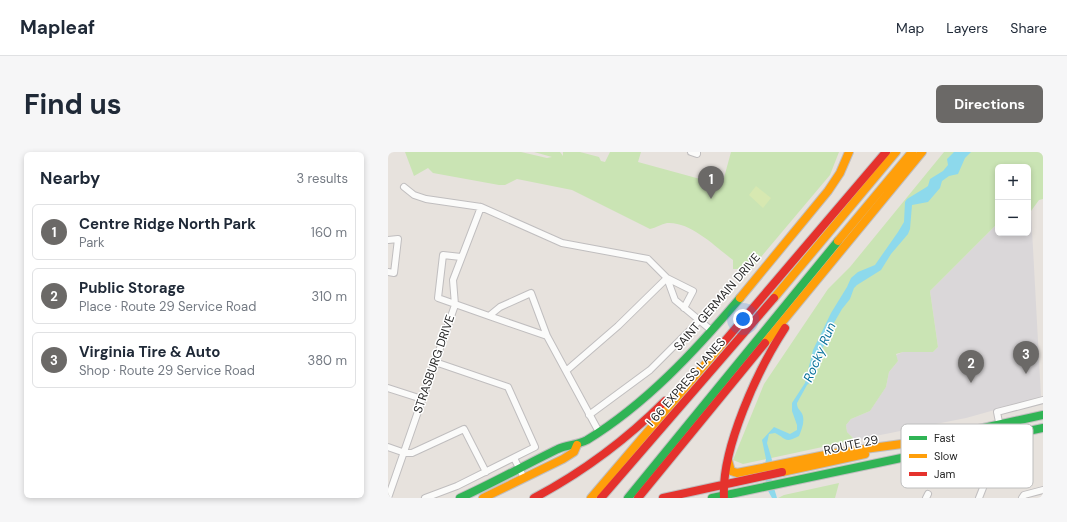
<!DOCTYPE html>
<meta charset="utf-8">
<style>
:root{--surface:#fff;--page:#f6f6f7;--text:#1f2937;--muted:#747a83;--line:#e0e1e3;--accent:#6b6967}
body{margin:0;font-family:"DM Sans",sans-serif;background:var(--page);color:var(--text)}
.controls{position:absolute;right:12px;top:12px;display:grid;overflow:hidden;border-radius:6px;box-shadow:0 2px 6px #0003}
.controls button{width:36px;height:36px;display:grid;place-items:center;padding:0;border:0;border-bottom:1px solid var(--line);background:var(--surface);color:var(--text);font:20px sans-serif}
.you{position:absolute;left:355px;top:167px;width:14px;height:14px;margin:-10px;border:3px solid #fff;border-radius:50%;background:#1a73e8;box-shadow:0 0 0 6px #1a73e833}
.badge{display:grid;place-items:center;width:26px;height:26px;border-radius:50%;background:var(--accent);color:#fff;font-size:13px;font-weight:700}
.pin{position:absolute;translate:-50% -33px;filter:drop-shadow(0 1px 2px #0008)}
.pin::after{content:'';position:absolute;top:21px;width:14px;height:12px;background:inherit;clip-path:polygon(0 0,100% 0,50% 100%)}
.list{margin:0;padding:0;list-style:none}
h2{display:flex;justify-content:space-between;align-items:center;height:52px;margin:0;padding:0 16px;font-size:17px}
h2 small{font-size:13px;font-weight:400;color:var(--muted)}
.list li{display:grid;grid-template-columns:26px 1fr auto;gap:12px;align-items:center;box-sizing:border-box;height:56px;margin:0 8px 8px;padding:0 8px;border:1px solid var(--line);border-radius:6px}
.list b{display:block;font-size:15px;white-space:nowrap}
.list p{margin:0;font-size:13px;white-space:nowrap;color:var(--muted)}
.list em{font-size:13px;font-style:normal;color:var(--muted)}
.map{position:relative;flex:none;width:655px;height:346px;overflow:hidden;border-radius:6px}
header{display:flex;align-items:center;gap:24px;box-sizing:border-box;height:56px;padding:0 20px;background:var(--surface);border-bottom:1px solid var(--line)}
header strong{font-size:19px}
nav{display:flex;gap:22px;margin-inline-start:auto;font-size:14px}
.intro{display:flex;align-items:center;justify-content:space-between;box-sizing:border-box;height:96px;padding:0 24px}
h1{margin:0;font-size:28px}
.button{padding:10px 18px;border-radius:6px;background:var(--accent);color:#fff;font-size:14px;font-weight:700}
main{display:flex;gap:24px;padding:0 24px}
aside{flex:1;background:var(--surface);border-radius:6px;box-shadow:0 2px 6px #0003}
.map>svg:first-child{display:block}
.industrial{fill:#dad7d9}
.green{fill:#cae4b4}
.pitch{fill:#d7e8b1}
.water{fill:#8dd9ec}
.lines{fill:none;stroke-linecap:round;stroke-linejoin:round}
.street-casing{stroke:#c0bebf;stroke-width:8}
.fast-casing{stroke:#c0bebf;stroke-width:10}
.slow-casing{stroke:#c0bebf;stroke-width:10}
.jam-casing{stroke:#c0bebf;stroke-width:10}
.street{stroke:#fbfbfa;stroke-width:6}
.fast{stroke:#30b455;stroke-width:8}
.slow{stroke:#ff9f0a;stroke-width:8}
.jam{stroke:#e5322d;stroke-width:8}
.labels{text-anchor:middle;stroke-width:3;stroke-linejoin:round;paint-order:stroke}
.street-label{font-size:12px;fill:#282828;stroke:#fff}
.water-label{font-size:13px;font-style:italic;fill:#08719b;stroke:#fff}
.key{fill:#fff;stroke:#bebebe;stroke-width:1}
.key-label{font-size:11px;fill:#282828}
</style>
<header>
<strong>Mapleaf</strong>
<nav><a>Map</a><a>Layers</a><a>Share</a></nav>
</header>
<div class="intro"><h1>Find us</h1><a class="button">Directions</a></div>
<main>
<aside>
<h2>Nearby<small>3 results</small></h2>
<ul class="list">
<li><span class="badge">1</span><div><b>Centre Ridge North Park</b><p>Park</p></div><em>160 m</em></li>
<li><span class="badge">2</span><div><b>Public Storage</b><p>Place · Route 29 Service Road</p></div><em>310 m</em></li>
<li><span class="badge">3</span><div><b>Virginia Tire &amp; Auto</b><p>Shop · Route 29 Service Road</p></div><em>380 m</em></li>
</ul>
</aside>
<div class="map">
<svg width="655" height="346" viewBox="0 0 655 346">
<rect width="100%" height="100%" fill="#e7e2dd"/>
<!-- industrial -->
<path class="industrial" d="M640,58l3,1 10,186 -75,21 -111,22 -8,-8 -1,-7 5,-6 19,-8 16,-24 3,-15 9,-11 -2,-6 7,-3h30l5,-5 -8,-56 68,-68v10h30z"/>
<!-- green -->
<path class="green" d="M17,0h116l26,6 5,-1 -18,-5h26l3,4v-4h17l19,5 2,4 4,1 5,-10h31l-3,10 84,23 9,-33h108l-9,23 -85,101 -7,-7h-5v-9c-17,-13 -43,-39 -66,-37 -6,1 -11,5 -17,6l-78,-39 -55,-11 -12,6h-6l-66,-12 -5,-5 -14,8z
M556,0h99v47l-4,1 -8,11 -3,-1v-43h-30v56l-68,68 8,56 -5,5h-30l-7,2 2,7 -9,11 -3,15 -16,24 -19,8 -5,6 1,7 8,8 -112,24 -10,-4 31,-76 64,-95 22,-22z
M451,331l-4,15h-57l6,-3z"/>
<!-- pitch -->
<path class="pitch" d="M368,34l15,12 -8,10 -14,-13z"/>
<!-- water -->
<path class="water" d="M566,0h17l-6,6 -7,16 -9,2 -7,5 -2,7 -12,14 -16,3 -2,24 -2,5 -17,20 -10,16 -24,15 -3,3 -4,11 -8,10 -11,19 -14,34 -4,18 -6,5 -10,18c0,5 2,6 4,9 5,7 1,17 -2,24 -15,8 -13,2 -24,-3l-6,1 -2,9 5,17 -3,11 8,27h-5l-5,-9 -3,-20 2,-10 -4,-19 12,-13 16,7 7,-4v-5l-5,-14v-8l13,-20 8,-33 18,-37 16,-26 4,-9 7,-6 17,-7 23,-33 6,-10 1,-20 2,-3 18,-11 3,-2 2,-7 13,-8 5,-6 -1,-6z"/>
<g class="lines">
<defs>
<path id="street" d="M303,0l6,2v-2
M16,35l10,8 12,4 55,8 81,36 86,16 19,19 8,22 36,30
M0,88l10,-1 -4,34 -6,-1
M73,105l-18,-2 -5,43 51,18 11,-9 31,-14 16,43 52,96
M101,164l58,20
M178,219l52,-45 49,-48 26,13 -9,17
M0,236l34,11
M201,263l61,-45 49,-49
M614,285l-5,-25 46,-12
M592,290l9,6 2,6 -2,11
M0,295l17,6h7l52,-24 22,43
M126,306l10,20
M0,346l67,-193 -2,-25 28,-73
M37,346l32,-12 78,-39 -27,-60 -73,-25
M538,346l2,-4
M591,346l20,-51 11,-11
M634,346l2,-3 19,-5"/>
<path id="fast" d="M531,290l124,-27
M72,346c33,-15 65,-33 98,-49 9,-4 19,-4 29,-9 59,-36 108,-89 153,-142
M240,346l210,-257
M324,346l331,-70"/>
<path id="slow" d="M450,89l74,-89
M352,146l88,-107 12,-18 9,-21
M386,146l122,-146
M377,191l157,-191
M340,308l3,11 6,2 98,-20 89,-12
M394,320l83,-18
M95,346l80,-39 11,-7 3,-7
M203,346l133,-156"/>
<path id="jam" d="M336,190l162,-190
M146,346c49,-26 92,-58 131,-97
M213,346l173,-200
M250,346l127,-155
M275,346l119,-26
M336,346c-3,-49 34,-129 61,-170"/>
</defs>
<!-- street casing -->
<use href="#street" class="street-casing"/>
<!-- fast casing -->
<use href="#fast" class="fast-casing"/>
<!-- slow casing -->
<use href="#slow" class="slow-casing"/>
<!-- jam casing -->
<use href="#jam" class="jam-casing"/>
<!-- street -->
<use href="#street" class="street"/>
<!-- fast -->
<use href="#fast" class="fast"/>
<!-- slow -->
<use href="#slow" class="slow"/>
<!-- jam -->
<use href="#jam" class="jam"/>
</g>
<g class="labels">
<!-- street labels -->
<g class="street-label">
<text transform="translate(329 150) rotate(-49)" y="4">SAINT GERMAIN DRIVE</text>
<text transform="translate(46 212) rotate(-71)" y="4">STRASBURG DRIVE</text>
<text transform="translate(298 230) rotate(-49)" y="4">I 66 EXPRESS LANES</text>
<text transform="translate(463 293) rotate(-12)" y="4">ROUTE 29</text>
</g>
<!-- water labels -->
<g class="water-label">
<text transform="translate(431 200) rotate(-67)" y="5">Rocky Run</text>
</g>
</g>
<!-- legend -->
<rect x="513" y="272" width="132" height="64" rx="6" class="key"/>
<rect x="521" y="284" width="18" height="4" fill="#30b455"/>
<rect x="521" y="302" width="18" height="4" fill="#ff9f0a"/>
<rect x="521" y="320" width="18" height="4" fill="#e5322d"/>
<g class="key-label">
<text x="546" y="290">Fast</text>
<text x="546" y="308">Slow</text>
<text x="546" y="326">Jam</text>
</g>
</svg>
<div class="controls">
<button>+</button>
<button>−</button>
</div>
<div class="you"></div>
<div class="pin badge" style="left:323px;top:47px">1</div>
<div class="pin badge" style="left:583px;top:231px">2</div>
<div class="pin badge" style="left:638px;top:222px">3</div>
</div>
</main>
